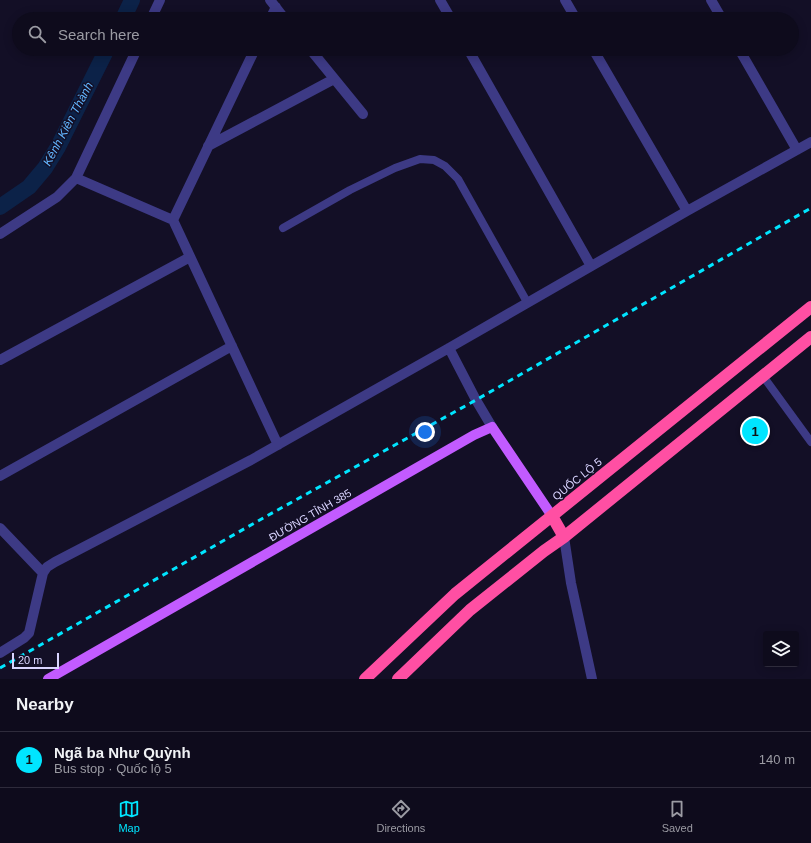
<!DOCTYPE html>
<meta charset="utf-8">
<style>
:root{--surface:#0e0b1c;--page:#171425;--text:#f1f3f6;--muted:#9b9ba3;--line:#2e2b3b;--accent:#00e5ff}
body{margin:0;font-family:Helvetica,sans-serif;background:var(--page);color:var(--text)}
.controls{position:absolute;right:12px;bottom:12px;display:grid;overflow:hidden;border-radius:4px;box-shadow:0 2px 10px #0003}
.controls button{width:36px;height:36px;display:grid;place-items:center;padding:0;border:0;border-bottom:1px solid var(--line);background:var(--surface);color:var(--text);font:20px sans-serif}
.scale{position:absolute;left:12px;bottom:10px;width:47px;box-sizing:border-box;padding-left:4px;border:2px solid #d9d4ff;border-top:0;font-size:11px;line-height:14px;white-space:nowrap;color:#d9d4ff;-webkit-text-stroke:3px #130f26;paint-order:stroke}
.you{position:absolute;left:425px;top:432px;width:14px;height:14px;margin:-10px;border:3px solid #fff;border-radius:50%;background:#1a73e8;box-shadow:0 0 0 6px #1a73e833}
.badge{display:grid;place-items:center;width:26px;height:26px;border-radius:50%;background:var(--accent);color:#111;font-size:13px;font-weight:700}
.pin{position:absolute;translate:-50% -50%;border:2px solid #fff;box-shadow:0 1px 4px #0006}
.list{margin:0;padding:0;list-style:none}
h2{display:flex;justify-content:space-between;align-items:center;height:52px;margin:0;padding:0 16px;font-size:17px}
h2 small{font-size:13px;font-weight:400;color:var(--muted)}
.list li{display:grid;grid-template-columns:26px 1fr auto;gap:12px;align-items:center;box-sizing:border-box;height:56px;padding:0 16px;border-top:1px solid var(--line)}
.list b{display:block;font-size:15px;white-space:nowrap}
.list p{margin:0;font-size:13px;white-space:nowrap;color:var(--muted)}
.list em{font-size:13px;font-style:normal;color:var(--muted)}
.icon{flex:none;width:22px;height:22px;fill:none;stroke:currentColor;stroke-width:2;stroke-linecap:round;stroke-linejoin:round}
.map{position:relative;flex:none;width:811px;height:679px;overflow:hidden}
.search{position:absolute;background:var(--surface);box-shadow:0 2px 10px #0003;left:12px;right:12px;top:12px;height:44px;display:flex;align-items:center;gap:10px;box-sizing:border-box;padding:0 14px;border-radius:22px;color:var(--muted);font-size:15px}
.sheet{height:108px;background:var(--surface)}
nav{display:flex;justify-content:space-around;align-items:center;box-sizing:border-box;height:56px;border-top:1px solid var(--line);background:var(--surface);font-size:11px;color:var(--muted)}
nav a{display:grid;justify-items:center;gap:2px}
nav .on{color:var(--accent)}
.map>svg:first-child{display:block}
.lines{fill:none;stroke-linecap:round;stroke-linejoin:round}
.canal{stroke:#0c2248;stroke-width:16}
.lane{stroke:#3d3a85;stroke-width:8}
.street{stroke:#3d3a85;stroke-width:10}
.primary{stroke:#c25bff;stroke-width:10}
.highway{stroke:#ff4fa3;stroke-width:12}
.rail{stroke:#00e5ff;stroke-width:3;stroke-dasharray:6 5;stroke-linecap:butt}
.labels{text-anchor:middle;stroke-width:3;stroke-linejoin:round;paint-order:stroke}
.street-label{font-size:11px;fill:#d9d4ff;stroke:#130f26}
.water-label{font-size:12px;font-style:italic;fill:#62b6ff;stroke:#130f26}
</style>
<div class="map">
<svg width="811" height="679" viewBox="0 0 811 679">
<rect width="100%" height="100%" fill="#130f26"/>
<g class="lines">
<!-- canal -->
<path class="canal" d="M123,19l9,-19
M0,207l29,-20 16,-19 13,-21 49,-98"/>
<!-- lane -->
<path class="lane" d="M283,228l67,-38 45,-22 25,-9 14,1 11,6 13,13 69,123
M763,376l48,66"/>
<!-- street -->
<path class="street" d="M270,0l15,19
M440,0l11,19
M565,0l11,19
M711,0l11,19
M151,19l9,-19
M270,19l6,-12
M310,49l53,65
M468,49l123,217
M593,49l94,162
M739,49l58,101
M208,146l126,-67
M76,178l97,42 105,225
M173,220l82,-171
M0,234l57,-37 19,-19 61,-129
M449,348l27,52 16,27
M0,360l190,-103
M0,476l232,-130
M0,528l43,45
M564,537l7,46 21,96
M0,653l24,-15 5,-5 14,-60 4,-6 8,-5 196,-102 198,-112 238,-137 124,-69"/>
<!-- primary -->
<path class="primary" d="M48,679l426,-244 18,-8 60,89"/>
<!-- highway -->
<path class="highway" d="M552,516l12,21
M365,679l90,-85 356,-287
M398,679l72,-69 74,-59 20,-14 247,-200"/>
<!-- rail -->
<path class="rail" d="M0,668l265,-151 211,-117 335,-192"/>
</g>
<g class="labels">
<!-- street labels -->
<g class="street-label">
<text transform="translate(577 479) rotate(-39)" y="4">QUỐC LỘ 5</text>
<text transform="translate(310 515) rotate(-30)" y="4">ĐƯỜNG TỈNH 385</text>
</g>
<!-- water labels -->
<g class="water-label">
<text transform="translate(68 124) rotate(-62)" y="4">Kênh Kiên Thành</text>
</g>
</g>
</svg>
<div class="controls">
<button><svg class="icon" aria-label="layers" viewBox="0 0 24 24"><path d="M12 4l9 5-9 5-9-5zM3 14l9 5 9-5"/></svg></button>
</div>
<div class="scale">20 m</div>
<div class="you"></div>
<div class="pin badge" style="left:755px;top:431px">1</div>
<div class="search"><svg class="icon" aria-label="search" viewBox="0 0 24 24"><circle cx="10" cy="10" r="6"/><path d="M15 15l6 6"/></svg>Search here</div>
</div>
<section class="sheet">
<h2>Nearby<small></small></h2>
<ul class="list">
<li><span class="badge">1</span><div><b>Ngã ba Như Quỳnh</b><p>Bus stop · Quốc lộ 5</p></div><em>140 m</em></li>
</ul>
</section>
<nav>
<a class="on"><svg class="icon" aria-label="map" viewBox="0 0 24 24"><path d="M3 6l6-2 6 2 6-2v14l-6 2-6-2-6 2zM9 4v14M15 6v14"/></svg>Map</a>
<a><svg class="icon" aria-label="directions" viewBox="0 0 24 24"><path d="M12 3l9 9-9 9-9-9zM9 14v-3h6M13 9l2 2-2 2"/></svg>Directions</a>
<a><svg class="icon" aria-label="saved" viewBox="0 0 24 24"><path d="M7 4h10v16l-5-4-5 4z"/></svg>Saved</a>
</nav>
